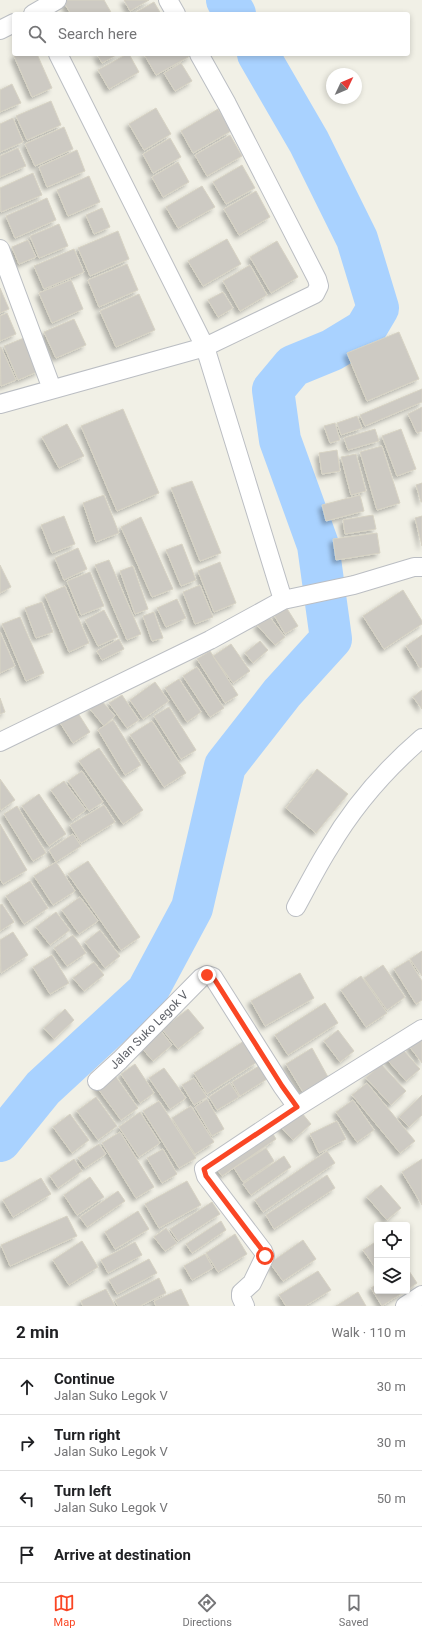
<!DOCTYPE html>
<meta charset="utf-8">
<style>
:root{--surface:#fff;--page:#f2f2f2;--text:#202124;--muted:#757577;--line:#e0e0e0;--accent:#fa4624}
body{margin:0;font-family:Roboto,sans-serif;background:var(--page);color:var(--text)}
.controls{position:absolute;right:12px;bottom:12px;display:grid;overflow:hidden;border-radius:4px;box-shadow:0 2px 6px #0003}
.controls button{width:36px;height:36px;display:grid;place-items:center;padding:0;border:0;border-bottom:1px solid var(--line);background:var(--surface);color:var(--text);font:20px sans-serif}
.compass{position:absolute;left:326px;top:68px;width:36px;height:36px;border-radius:50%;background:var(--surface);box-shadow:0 2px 6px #0003;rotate:46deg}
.stop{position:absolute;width:12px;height:12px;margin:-9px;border:3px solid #fa4624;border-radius:50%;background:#fff}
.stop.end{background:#fa4624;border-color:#fff;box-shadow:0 1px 4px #0008}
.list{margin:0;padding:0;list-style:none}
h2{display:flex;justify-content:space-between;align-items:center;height:52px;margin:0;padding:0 16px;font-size:17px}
h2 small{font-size:13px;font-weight:400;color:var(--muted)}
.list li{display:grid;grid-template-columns:26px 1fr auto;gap:12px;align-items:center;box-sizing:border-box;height:56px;padding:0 16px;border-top:1px solid var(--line)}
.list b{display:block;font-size:15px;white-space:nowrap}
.list p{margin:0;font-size:13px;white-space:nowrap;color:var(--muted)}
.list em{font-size:13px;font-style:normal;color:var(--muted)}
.icon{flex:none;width:22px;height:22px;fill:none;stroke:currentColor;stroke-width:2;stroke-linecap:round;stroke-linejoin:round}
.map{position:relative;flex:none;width:422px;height:1306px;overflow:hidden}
.search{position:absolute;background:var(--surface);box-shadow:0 2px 6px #0003;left:12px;right:12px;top:12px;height:44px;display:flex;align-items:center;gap:10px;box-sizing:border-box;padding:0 14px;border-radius:4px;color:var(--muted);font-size:15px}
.sheet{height:276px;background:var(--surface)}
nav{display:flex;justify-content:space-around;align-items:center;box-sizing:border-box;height:56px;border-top:1px solid var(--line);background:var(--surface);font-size:11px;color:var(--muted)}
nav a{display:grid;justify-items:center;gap:2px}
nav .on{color:var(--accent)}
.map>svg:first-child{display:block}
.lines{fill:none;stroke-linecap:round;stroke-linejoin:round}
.river{stroke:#a9d2ff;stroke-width:42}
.building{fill:#cdcac3;stroke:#d7d3c4;filter:url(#shadow)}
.minor-casing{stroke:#bbbec3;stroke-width:20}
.minor{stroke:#fff;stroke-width:18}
.route{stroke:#fa4624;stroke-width:5}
.labels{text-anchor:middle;stroke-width:4;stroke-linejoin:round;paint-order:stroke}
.street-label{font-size:12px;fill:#5e6168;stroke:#fff}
</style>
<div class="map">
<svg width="422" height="1306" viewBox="0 0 422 1306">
<defs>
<filter id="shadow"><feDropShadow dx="-3.5" dy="3.5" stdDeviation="2" flood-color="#0004"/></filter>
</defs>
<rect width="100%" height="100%" fill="#f1f0e6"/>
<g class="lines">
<!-- river -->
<path class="river" d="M227,0l8,14
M0,1141l43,-53 104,-96 45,-84 33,-142 57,-73 49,-54 -13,-94 -38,-105 -7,-50 20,-24 39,-16 33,-20 13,-22 -21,-69 -48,-97 -51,-88"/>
</g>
<!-- building -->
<path class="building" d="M65,0h39l8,14h-41l-8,-13z
M124,0h25l-19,11z
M154,2l7,12h-28z
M20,54h17l15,34 -20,9 -18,-41z
M97,54h21l-16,9z
M127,54h2l10,18 -30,17 -11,-19z
M144,54h45l1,2 -34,19z
M181,63l11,18 -17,10 -11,-18z
M12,84l9,19 -21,9v-22z
M51,101l10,24 -34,15 -11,-24z
M156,108l15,26 -27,16 -15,-26z
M218,109l13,22 -38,22 -12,-22z
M13,118l10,24 -23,10v-28z
M64,127l9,22 -38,17 -10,-22z
M230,135l12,21 -35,20 -12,-21z
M170,138l11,19 -28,16 -10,-19z
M18,148l8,18 -26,11v-21z
M77,150l8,21 -38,16 -8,-20z
M178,162l11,20 -26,15 -11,-20z
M242,165l13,23 -29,16 -13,-22z
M33,173l9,22 -41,17 -1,-24z
M89,176l11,26 -32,14 -11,-26z
M202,186l13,21 -37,21 -12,-21z
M256,191l14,26 -31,18 -15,-26z
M47,198l9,22 -41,18 -9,-22z
M102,208l8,19 -16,7 -8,-19z
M59,224l9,22 -29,12 -9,-22z
M118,231l11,28 -39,17 -12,-28z
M227,239l14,25 -38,22 -15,-25z
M28,240l8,17 -17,7 -7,-17z
M277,241l21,36 -27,16 -21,-36z
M74,249l10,23 -40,17 -10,-23z
M127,264l11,26 -39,17 -11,-27z
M250,265l17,30 -27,16 -17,-30z
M71,280l12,29 -31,14 -13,-30z
M0,288l9,21 -9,4z
M223,292l10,16 -15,9 -10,-17z
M139,294l16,36 -39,17 -16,-36z
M7,313l9,21 -16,7v-25z
M74,319l12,26 -30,13 -12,-26z
M399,332l20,47 -52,22 -20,-48z
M24,338l15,33 -21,9 -14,-34z
M0,347h1l15,33 -15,6z
M422,389v13l-57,24 -5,-11z
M422,407v24l-5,2 -9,-19z
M123,409l36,84 -42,18 -36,-85z
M357,416l5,12 -21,7 -4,-12z
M335,423l5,17 -10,3 -6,-17z
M67,424l17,32 -25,12 -17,-31z
M375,429l4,12 -31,9 -4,-12z
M401,429l15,40 -19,7 -15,-40z
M382,446l18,57 -23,7 -17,-58z
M337,450l3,21 -18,3 -3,-21z
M356,454l10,37 -15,4 -10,-38z
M192,481l29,72 -21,8 -29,-73z
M422,483v19h-1l-5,-17z
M104,495l15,38 -23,9 -13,-39z
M360,495l4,16 -38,10 -4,-16z
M373,515l3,14 -31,5 -2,-14z
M64,516l11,28 -23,9 -11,-28z
M422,516v30l-7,-28z
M141,517l32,72 -21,8 -31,-70z
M377,533l3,20 -44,7 -3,-21z
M182,544l14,36 -15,6 -15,-36z
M78,548l9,21 -23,11 -9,-22z
M109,560l32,74 -14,6 -32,-75z
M220,562l16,41 -22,9 -16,-41z
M0,565l11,22 -11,6z
M133,566l15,43 -13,5 -15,-43z
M90,572l14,34 -23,9 -14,-34z
M200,585l13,32 -18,7 -12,-32z
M65,586l24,57 -20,9 -24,-57z
M403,590l19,31v3l-38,25 -21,-33z
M177,599l9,19 -20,9 -9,-19z
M42,602l11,30 -17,6 -11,-30z
M286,607l12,19 -13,8 -11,-19z
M104,610l14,27 -20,9 -13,-26z
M154,612l9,26 -11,3 -9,-25z
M269,616l16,21 -10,8 -18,-20z
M20,617l24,56 -18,8 -24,-57z
M0,632l15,34 -15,7z
M422,635v32l-2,1 -14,-22z
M119,639l5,10 -22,11 -5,-9z
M260,641l8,9 -15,13 -8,-10z
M231,644l19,27 -17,12 -20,-27z
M210,651l28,44 -13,8 -28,-44z
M197,667l27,41 -14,9 -27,-41z
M179,679l22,33 -14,10 -22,-34z
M155,682l14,19 -26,18 -13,-19z
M422,690v19l-9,-12z
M122,695l17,25 -12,8 -18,-25z
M0,698l5,14 -5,2z
M101,700l14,16 -11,10 -14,-17z
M169,707l27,43 -15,9 -27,-43z
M76,710l14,22 -17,11 -14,-22z
M113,720l28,45 -16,10 -27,-45z
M152,721l34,52 -22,14 -34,-52z
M99,748l44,62 -20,14 -44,-63z
M317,769l31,25 -32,39 -30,-25z
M82,771l21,31 -14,9 -21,-30z
M0,779l15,21 -14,10 -1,-2z
M64,781l22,29 -14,10 -21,-30z
M39,794l27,40 -17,12 -27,-40z
M104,805l11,17 -34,21 -11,-18z
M17,806l29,47 -13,8 -29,-47z
M0,824l27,46 -24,14 -3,-5z
M73,834l8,12 -25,16 -7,-12z
M88,861l52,76 -19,13 -53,-76z
M56,862l19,29 -22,14 -19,-29z
M30,881l18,27 -24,16 -18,-28z
M80,897l18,24 -19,13 -17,-24z
M2,904l12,18 -14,9v-26z
M56,912l14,18 -20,15 -14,-18z
M100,930l20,26 -15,12 -20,-26z
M13,932l15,23 -27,18 -1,-33z
M73,935l13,18 -19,13 -13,-18z
M422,951v25l-12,-17z
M52,955l17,28 -19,11 -17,-27z
M409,960l13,21v19l-6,4 -22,-35z
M94,962l10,13 -20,16 -11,-13z
M383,965l22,32 -18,13 -23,-32z
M300,973l14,25 -49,28 -14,-25z
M361,976l26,37 -21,14 -25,-37z
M325,1003l13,20 -50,32 -13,-20z
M65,1009l9,11 -20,19 -10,-11z
M188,1009l16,19 -26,21 -16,-20z
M160,1030l12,15 -19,16 -13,-15z
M338,1030l16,21 -14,11 -16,-21z
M422,1036v27l-13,-17z
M244,1041l13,21 -50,32 -13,-21z
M398,1044l22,25 -14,12 -22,-25z
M312,1048l16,29 -25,15 -17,-28z
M135,1064l19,29 -14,10 -19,-29z
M381,1064l25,27 -15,14 -25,-27z
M259,1066l8,13 -27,17 -8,-14z
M164,1068l22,30 -16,11 -21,-31z
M114,1074l24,34 -17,12 -25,-34z
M194,1078l13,19 -13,8 -12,-20z
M230,1083l9,14 -22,13 -8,-13z
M367,1083l48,58 -15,12 -48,-58z
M422,1095v20l-13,12 -10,-10z
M96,1097l21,29 -19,14 -21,-29z
M207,1099l17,30 -12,7 -17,-29z
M353,1100l21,30 -17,12 -21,-30z
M159,1101l37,57 -17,10 -36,-57z
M191,1106l23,36 -19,12 -23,-36z
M297,1107l14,17 -18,16 -15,-16z
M140,1112l20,31 -21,14 -20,-30z
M70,1114l19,26 -17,13 -19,-26z
M337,1121l9,18 -27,14 -9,-19z
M269,1127l7,12 -54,37 -8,-11z
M120,1132l34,55 -18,11 -34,-55z
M99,1144l7,10 -21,14 -7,-10z
M266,1148l8,13 -31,21 -9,-14z
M163,1149l14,25 -15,9 -15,-25z
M327,1151l8,12 -72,49 -8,-12z
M284,1156l7,11 -40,28 -8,-11z
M74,1159l8,12 -24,17 -8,-12z
M422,1159v46l-20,-33z
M327,1175l8,13 -61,41 -8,-14z
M90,1177l14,20 -27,18 -13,-20z
M41,1178l10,16 -38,23 -10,-17z
M187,1181l14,24 -42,23 -14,-24z
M381,1185l20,23 -14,12 -20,-23z
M118,1191l7,10 -38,26 -7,-10z
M212,1202l8,12 -42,27 -8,-12z
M138,1211l11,18 -34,20 -10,-17z
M67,1216l10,20 -67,30 -9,-21z
M221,1221l5,9 -34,23 -6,-9z
M166,1228l11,15 -12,8 -11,-14z
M235,1234l12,20 -29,18 -12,-19z
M303,1240l13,19 -33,22 -13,-18z
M82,1241l16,26 -29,18 -16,-25z
M377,1241v29l-14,-20z
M135,1242l7,13 -34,18 -7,-13z
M205,1254l8,14 -21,12 -8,-14z
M149,1259l8,14 -40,21 -8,-14z
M407,1268l10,15 -10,7z
M318,1271l13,19 -26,16h-19l-7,-11z
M159,1278l7,15 -26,13h-22l-3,-6z
M377,1284v7h28l-23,15 -11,-18z
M106,1289l9,17h-32l-2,-5z
M181,1289l8,17h-33l-2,-5z
M358,1292l8,14h-30z"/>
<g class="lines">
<defs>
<path id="minor" d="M168,0l8,14
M33,14l24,-14
M0,30l14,-7
M58,54l147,293 78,253
M0,249l52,140
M0,404l205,-57 110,-53 4,-8 -2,-7 -90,-175 -28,-50
M0,742l210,-102 73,-40 71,-15 60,-18h8
M296,907c11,-20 21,-40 33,-59 24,-41 57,-79 93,-110
M97,1081l23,-21 81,-82 6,-3 6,2 69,109 15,21 125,-78
M245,1306l-4,-9v-4l11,-10 13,-27 -2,-5 -57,-75 -2,-7 93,-62
M405,1306l17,-11"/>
</defs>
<!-- minor casing -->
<use href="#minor" class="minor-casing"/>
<!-- minor -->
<use href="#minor" class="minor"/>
</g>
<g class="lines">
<!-- route -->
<path class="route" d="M207,975l6,2 69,109 15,21 -93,62 2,7 57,75 2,5"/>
</g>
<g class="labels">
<!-- street labels -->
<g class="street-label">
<text transform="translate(149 1030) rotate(-45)" y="4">Jalan Suko Legok V</text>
</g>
</g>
</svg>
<div class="controls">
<button><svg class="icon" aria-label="locate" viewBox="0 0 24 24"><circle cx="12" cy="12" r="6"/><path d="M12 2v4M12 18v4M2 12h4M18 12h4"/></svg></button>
<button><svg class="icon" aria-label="layers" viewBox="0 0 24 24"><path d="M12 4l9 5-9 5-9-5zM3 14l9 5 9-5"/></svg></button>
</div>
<svg class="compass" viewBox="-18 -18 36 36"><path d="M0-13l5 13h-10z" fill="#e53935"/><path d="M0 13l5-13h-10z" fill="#757577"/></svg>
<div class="stop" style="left:265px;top:1256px"></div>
<div class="stop end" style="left:207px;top:975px"></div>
<div class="search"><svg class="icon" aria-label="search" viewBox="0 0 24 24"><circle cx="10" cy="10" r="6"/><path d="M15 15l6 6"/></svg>Search here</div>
</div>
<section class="sheet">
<h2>2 min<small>Walk · 110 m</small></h2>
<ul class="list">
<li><svg class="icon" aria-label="ahead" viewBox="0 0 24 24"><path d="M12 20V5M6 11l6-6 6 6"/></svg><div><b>Continue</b><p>Jalan Suko Legok V</p></div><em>30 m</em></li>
<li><svg class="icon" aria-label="right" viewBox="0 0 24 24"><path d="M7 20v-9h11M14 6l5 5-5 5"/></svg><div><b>Turn right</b><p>Jalan Suko Legok V</p></div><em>30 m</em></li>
<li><svg class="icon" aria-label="left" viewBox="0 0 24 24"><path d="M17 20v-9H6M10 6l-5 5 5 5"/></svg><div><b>Turn left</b><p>Jalan Suko Legok V</p></div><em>50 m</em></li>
<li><svg class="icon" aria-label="arrive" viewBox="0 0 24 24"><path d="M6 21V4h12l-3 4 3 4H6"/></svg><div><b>Arrive at destination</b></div></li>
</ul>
</section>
<nav>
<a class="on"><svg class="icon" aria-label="map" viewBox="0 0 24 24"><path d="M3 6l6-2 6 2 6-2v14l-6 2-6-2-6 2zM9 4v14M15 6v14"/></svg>Map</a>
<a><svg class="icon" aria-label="directions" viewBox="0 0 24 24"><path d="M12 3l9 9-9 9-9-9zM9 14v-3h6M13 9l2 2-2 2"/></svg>Directions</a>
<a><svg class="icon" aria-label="saved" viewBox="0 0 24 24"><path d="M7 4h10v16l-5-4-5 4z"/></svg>Saved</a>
</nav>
